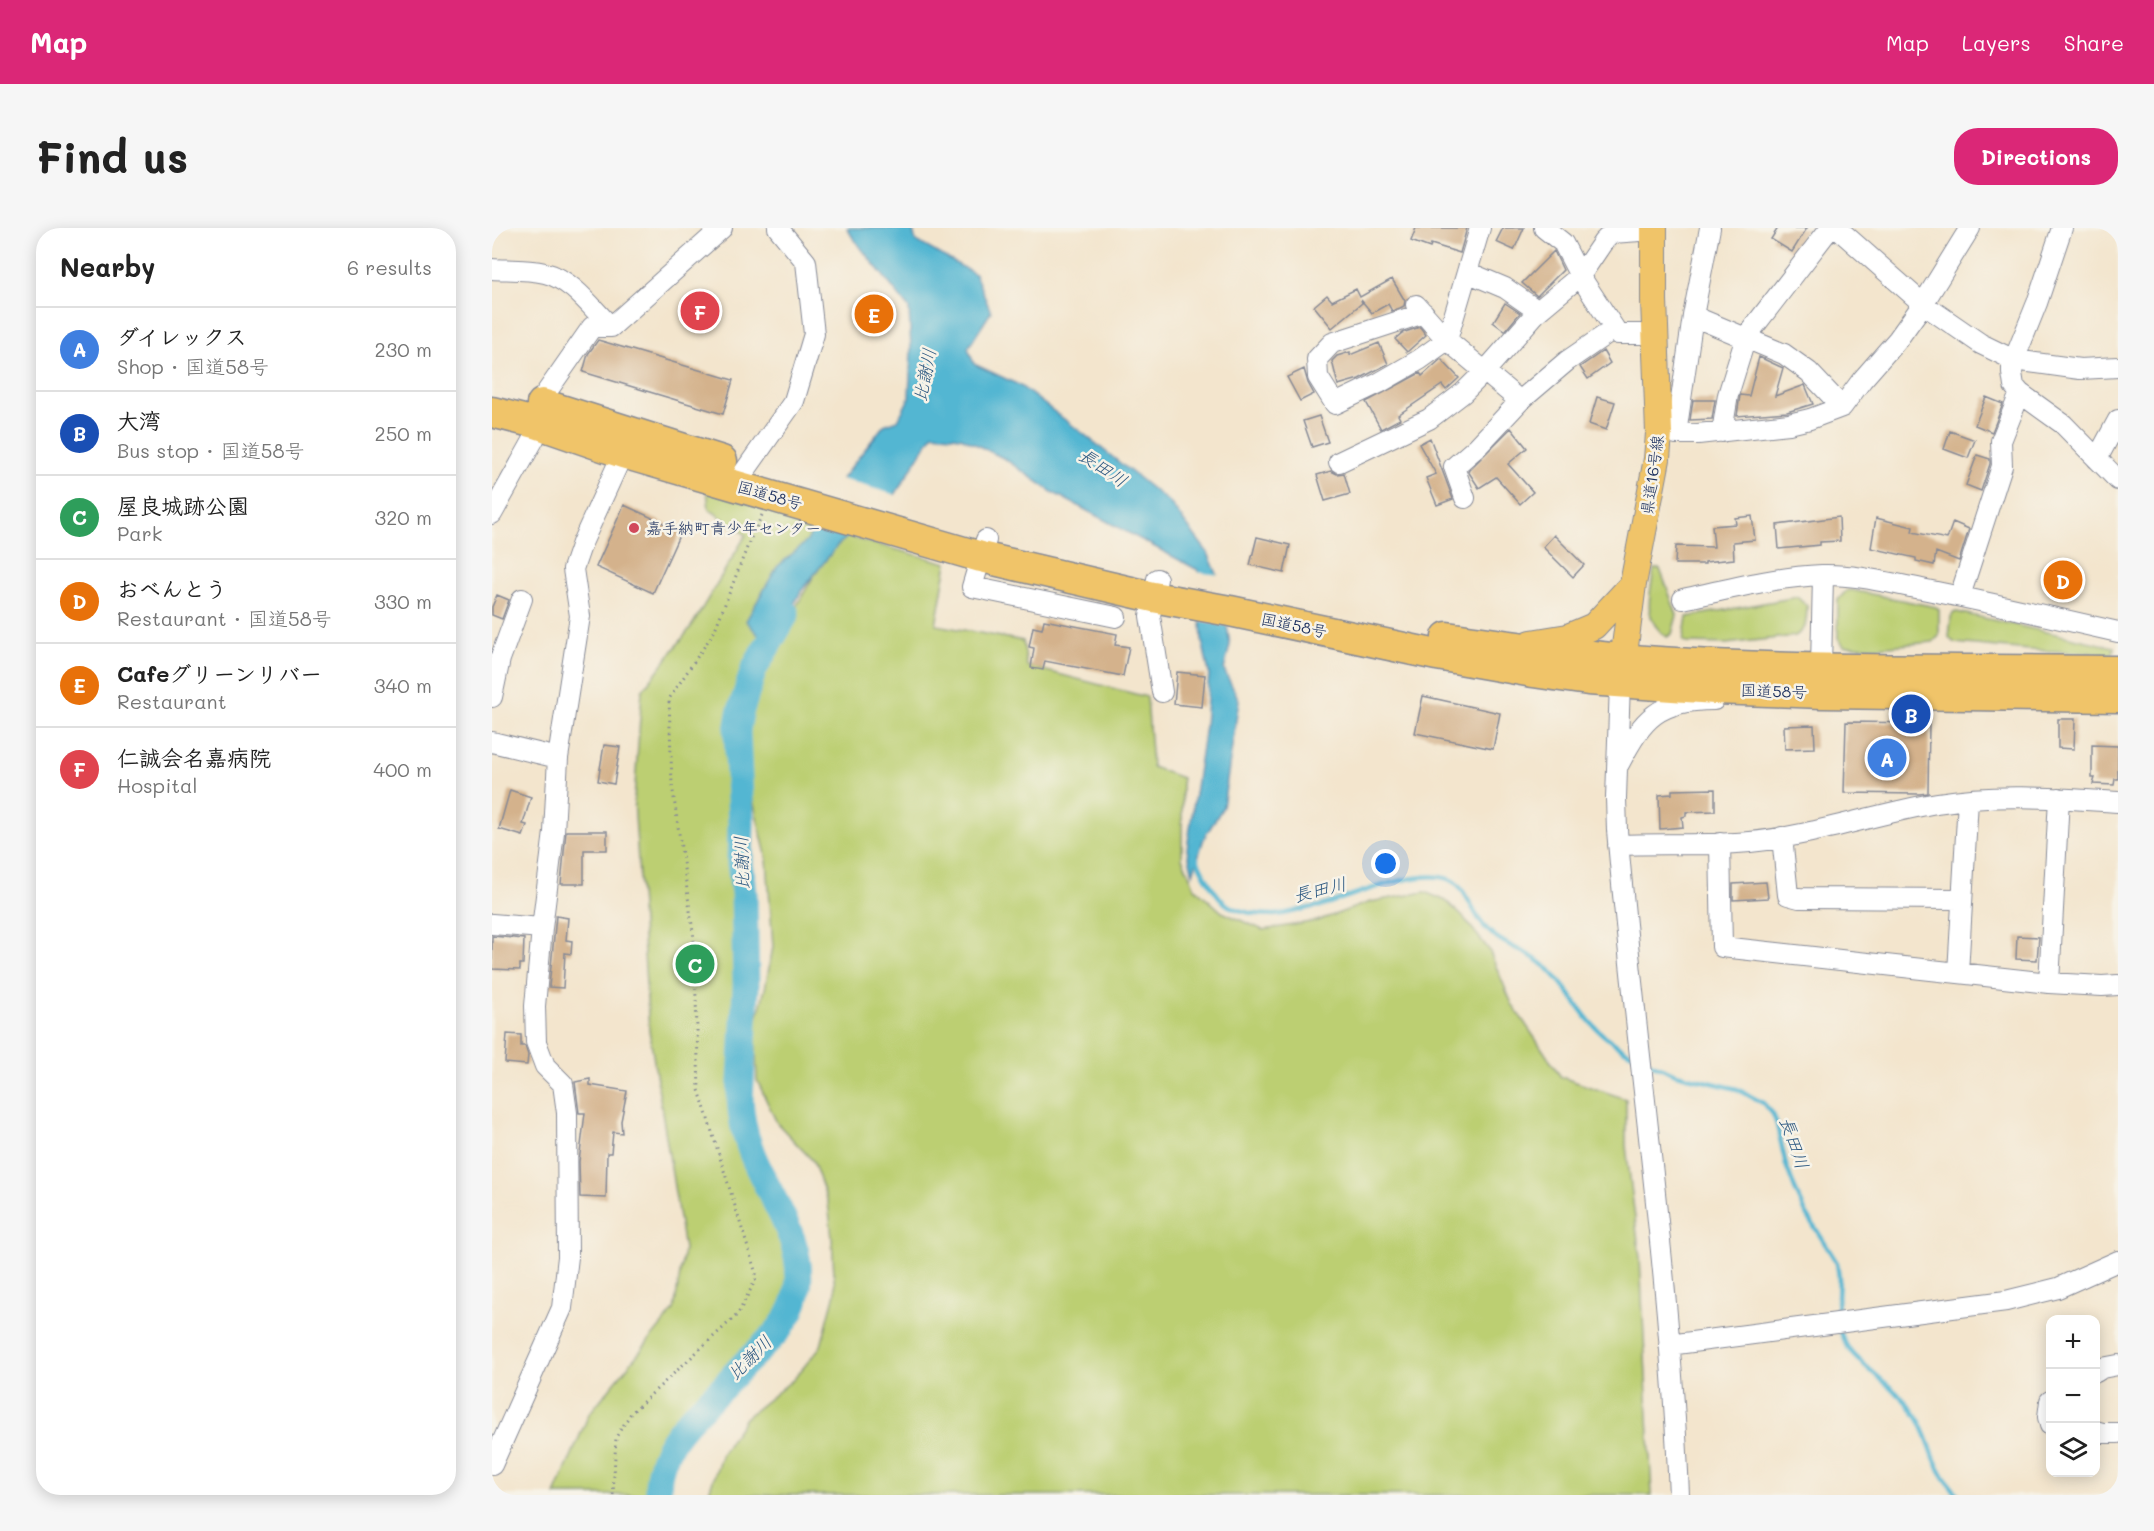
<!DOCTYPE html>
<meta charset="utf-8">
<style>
:root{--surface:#fff;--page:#f6f6f6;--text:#222;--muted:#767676;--line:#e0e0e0;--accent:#db2777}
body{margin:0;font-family:Mali,"Klee One",sans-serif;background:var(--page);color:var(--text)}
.controls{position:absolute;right:18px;bottom:18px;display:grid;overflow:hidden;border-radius:12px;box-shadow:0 3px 15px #0003}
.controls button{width:54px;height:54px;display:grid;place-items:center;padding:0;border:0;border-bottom:2px solid var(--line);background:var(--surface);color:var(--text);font:30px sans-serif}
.you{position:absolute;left:894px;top:636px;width:21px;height:21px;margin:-15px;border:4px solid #fff;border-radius:50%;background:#1a73e8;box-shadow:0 0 0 9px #1a73e833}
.badge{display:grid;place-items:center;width:39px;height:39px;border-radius:50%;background:var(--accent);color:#fff;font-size:20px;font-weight:700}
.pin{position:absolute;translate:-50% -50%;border:3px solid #fff;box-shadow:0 2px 6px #0006}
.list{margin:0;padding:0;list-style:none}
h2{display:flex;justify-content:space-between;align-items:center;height:78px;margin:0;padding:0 24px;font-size:26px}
h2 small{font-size:20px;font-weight:400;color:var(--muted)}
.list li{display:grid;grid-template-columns:39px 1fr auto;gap:18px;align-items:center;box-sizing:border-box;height:84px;padding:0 24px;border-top:2px solid var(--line)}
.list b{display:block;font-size:22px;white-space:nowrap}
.list p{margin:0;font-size:20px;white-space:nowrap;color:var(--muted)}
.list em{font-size:20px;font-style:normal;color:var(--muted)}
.icon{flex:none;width:33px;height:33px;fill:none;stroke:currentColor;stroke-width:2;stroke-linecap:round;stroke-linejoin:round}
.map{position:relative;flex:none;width:1626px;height:1267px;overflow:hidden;border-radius:24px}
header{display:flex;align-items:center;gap:36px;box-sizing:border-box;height:84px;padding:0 30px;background:var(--accent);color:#fff}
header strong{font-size:28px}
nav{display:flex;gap:33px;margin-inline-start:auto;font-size:21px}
.intro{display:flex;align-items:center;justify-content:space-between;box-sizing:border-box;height:144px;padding:0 36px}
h1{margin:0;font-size:42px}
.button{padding:15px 27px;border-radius:24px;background:var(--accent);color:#fff;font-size:21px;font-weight:700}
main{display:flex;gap:36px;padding:0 36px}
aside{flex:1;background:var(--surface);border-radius:24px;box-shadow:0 3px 15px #0003}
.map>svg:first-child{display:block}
.green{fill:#bccf72;stroke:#6c7f68;stroke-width:1.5}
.water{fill:#53b6d2;stroke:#377298;stroke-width:1.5}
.pier{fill:#f3e5cd}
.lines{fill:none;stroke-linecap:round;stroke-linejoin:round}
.stream{stroke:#53b6d2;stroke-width:4.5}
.river{stroke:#53b6d2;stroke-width:27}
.building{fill:#d4b28c}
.minor-casing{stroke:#878a96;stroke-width:22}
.major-casing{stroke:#878a96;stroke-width:28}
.highway-casing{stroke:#878a96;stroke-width:33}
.path{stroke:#878a96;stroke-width:3;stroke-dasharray:1.5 4.5;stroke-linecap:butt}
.minor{stroke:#fff;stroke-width:20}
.major{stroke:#f0c469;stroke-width:26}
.highway{stroke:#f0c469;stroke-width:30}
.poi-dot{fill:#d1495b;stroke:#f7f3e8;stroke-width:2}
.labels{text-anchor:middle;stroke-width:5;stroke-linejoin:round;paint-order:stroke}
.street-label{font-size:16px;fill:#1b2f5e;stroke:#f7f3e8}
.poi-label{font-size:16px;fill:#1b2f5e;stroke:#f7f3e8;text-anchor:start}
.water-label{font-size:18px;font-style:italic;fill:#2c5881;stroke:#f7f3e8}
</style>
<header>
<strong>Map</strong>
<nav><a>Map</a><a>Layers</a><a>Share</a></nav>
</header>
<div class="intro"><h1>Find us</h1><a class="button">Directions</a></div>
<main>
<aside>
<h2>Nearby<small>6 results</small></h2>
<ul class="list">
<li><span class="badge" style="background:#3f7fe0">A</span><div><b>ダイレックス</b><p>Shop · 国道58号</p></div><em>230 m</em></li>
<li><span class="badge" style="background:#1a4fb4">B</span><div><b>大湾</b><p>Bus stop · 国道58号</p></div><em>250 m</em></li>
<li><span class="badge" style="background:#2e9e5b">C</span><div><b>屋良城跡公園</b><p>Park</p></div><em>320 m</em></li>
<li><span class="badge" style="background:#e8710a">D</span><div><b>おべんとう</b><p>Restaurant · 国道58号</p></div><em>330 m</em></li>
<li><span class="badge" style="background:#e8710a">E</span><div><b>Cafeグリーンリバー</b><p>Restaurant</p></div><em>340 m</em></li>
<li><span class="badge" style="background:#e0444e">F</span><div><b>仁誠会名嘉病院</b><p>Hospital</p></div><em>400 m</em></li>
</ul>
</aside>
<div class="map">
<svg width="1626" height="1267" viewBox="0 0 1626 1267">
<rect width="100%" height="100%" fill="#f7f3e8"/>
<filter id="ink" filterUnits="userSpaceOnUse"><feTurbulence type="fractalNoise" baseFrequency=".0167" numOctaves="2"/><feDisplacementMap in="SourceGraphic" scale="12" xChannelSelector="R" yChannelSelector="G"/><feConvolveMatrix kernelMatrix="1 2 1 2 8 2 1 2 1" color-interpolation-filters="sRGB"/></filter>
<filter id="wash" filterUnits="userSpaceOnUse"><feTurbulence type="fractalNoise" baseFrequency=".008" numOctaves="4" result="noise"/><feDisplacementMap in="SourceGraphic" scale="24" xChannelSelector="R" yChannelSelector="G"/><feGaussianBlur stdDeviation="1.35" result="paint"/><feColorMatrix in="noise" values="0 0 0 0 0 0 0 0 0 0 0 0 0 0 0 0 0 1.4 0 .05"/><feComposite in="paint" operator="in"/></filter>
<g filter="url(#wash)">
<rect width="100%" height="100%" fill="#f3e5cd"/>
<!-- green -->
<path class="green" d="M215,262l131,40 -80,131 -21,70 7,162 1,116 -5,90 9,49 45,98 3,48 -14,29 -92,95 -27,38 -5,39h-104l34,-81 85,-104 10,-61 -35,-219 -15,-230 8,-109 49,-64 55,-92 -37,-26z
M346,306l109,29 -11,62 87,16 4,25 120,31 5,70 30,11v80l13,30 27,24 41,18 54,-9 53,-19 55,-10 21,9 18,17 25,32 23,54 49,73 65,22v47l14,112 12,237h-941l-1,-6 12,-36 23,-35 49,-39 27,-33 14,-53 -3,-55 -4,-36 -15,-41 -36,-38 -20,-43 -2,-54 10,-37 8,-42 -6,-88 -16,-67 -10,-62 24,-70z
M1162,341h6l17,46 -5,19 -5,3c-26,-18 -17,-41 -13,-68z
M1359,362l85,17 3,3v26l-6,6 -56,5 -33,-1 -6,-8v-38l8,-9z
M1305,369l10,9c-1,14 1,23 -12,30l-69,8 -39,-1 -4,-2 4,-24z
M1465,384l157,35 -1,7 -83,-4 -75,-7 -6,-5 2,-21 2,-4z"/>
<!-- water -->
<path class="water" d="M355,0h65l4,13 59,33 16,38 -23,36 6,16 45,21 66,50 85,68 38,50 12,28 10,64 -6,25 15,30 -16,107 -19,31 -11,36 -6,-25 18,-123 4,-53 -7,-33 -4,-70 -146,-78 -47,-33 -44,-22 -28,-3 -40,64 -56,48 -35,44 -33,57 -23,-26 31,-54 30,-26 34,-61 43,-55 14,-5 11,-22 2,-48 -2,-42 -56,-70z"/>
<!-- pier -->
<path class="pier" d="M346,250l58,17 -2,6 -38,33 -42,-13z
M703,344l25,3 10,51 -32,-6z"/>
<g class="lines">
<!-- stream -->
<path class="stream" d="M704,628c4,13 21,43 33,50 14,7 31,9 46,9 15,-1 31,-8 46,-9 28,-9 112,-45 136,-22 12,12 16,30 27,42 17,20 43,24 61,40 20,17 31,41 49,60 10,11 27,23 41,29
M1156,834l28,12 61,15 26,14 10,11 4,11 9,40 9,24 11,24 31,50 2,14 -2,42
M1346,1099c3,7 6,15 10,21 21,26 52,41 69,69 9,14 12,28 18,43 5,13 14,24 23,35"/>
<!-- river -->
<path class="river" d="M166,1267c-2,-51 33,-77 66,-109 7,-8 14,-16 22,-24 20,-19 45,-39 51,-68 11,-53 -31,-99 -47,-146 -6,-15 -9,-33 -10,-49l6,-113 -2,-93 -4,-30 1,-41 -4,-91 3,-18 14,-44 32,-55"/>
</g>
<g id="blocks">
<!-- building -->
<path class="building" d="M924,0h51l-7,25 -29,-9 -1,4 -19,-7z
M1011,0h21l-10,22 -18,-8z
M1286,0h29l-15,24 -21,-13z
M1062,23l9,19 -26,26 -15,-13z
M900,51l13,22 -1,5 -4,2 -8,3 -4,-7 -16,9 -11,-13 1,3 -30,25 -18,-22 13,-11 5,6 24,-12 4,8z
M1013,75l15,10 -15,18 -12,-9z
M928,99l6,8 -19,17 -12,-13 7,-6z
M106,112l135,40 -10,34 -140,-42 5,-18z
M887,115l9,21 -29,15 -21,6 -6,-24 5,-5 13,-4v3z
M1111,123l7,12 -22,16 -8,-12z
M1267,129l24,11 -8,28 30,-11 8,19 -26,8 -50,4 3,-21 9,1z
M949,131l18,19 -13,12 -4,-5 -44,30 2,4 -19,10 -15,-27 54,-29 2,3z
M812,141l4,14 6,11 -14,7 -13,-24z
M1105,169l18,5 -9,28 -17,-6z
M1494,169l17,7 -11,28 -17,-7z
M1201,172h22l-3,19 -22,1z
M827,188l9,26 -16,5 -9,-26z
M1019,200l16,20 -19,16 25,28 -13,12 -24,-27 -17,11 -11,-17z
M1458,203l25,9 -7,18 -24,-9z
M938,210l23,61 -16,6 -11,-27 10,-4 -17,-30z
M1485,227l13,4v5l-9,27 -15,-6z
M839,243l6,3 7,-1 6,21 -25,7 -8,-26z
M132,277l57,26 -28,62 -57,-26z
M1260,288l3,24 -22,2 1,17 -29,3v2h-30l1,-18 38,1 -2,-21 24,-2 -1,-6z
M1347,289l1,24 -20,1v3l-41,4 -2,-24z
M1384,290l37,9 -1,5 35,7 6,-17 16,7 -10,32 -23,-9 -2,13 -18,-4v-3l-45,-10z
M1062,307l30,30 -11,12 -30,-30z
M765,309l33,8 -6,28 -34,-8z
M5,367l12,5 -7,19 -10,-4v-8z
M552,392l73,14 -2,11 14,2 -6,29 -78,-15 -2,9 -12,-2 3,-20 -5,-1 4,-20 9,2z
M685,444l28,3 -3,32 -28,-3z
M931,468l77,17 -7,36 -78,-16z
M1566,491h17l-1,30 -16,-1z
M1354,494l83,1 -1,70 -9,1 -75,-1z
M1322,497l1,23 -30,1 -1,-23z
M112,517l16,2 -6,37 -16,-3z
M1600,517l26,1v33h-3l-1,6 -21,-1 2,-6h-3z
M1223,561v22l-29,1v4l-4,1 1,10 -23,2 -1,-34 13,-1v-4z
M18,562l21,7 -8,27 4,1 -4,11 -24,-7z
M74,603h41v19h-23v34h-23z
M1274,654l2,16 -35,2v-16z
M64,688l12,2 -2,22 6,1 -1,13 -6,-1 -2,35 -14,-1z
M0,708l32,3 -1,25h-3v6l-28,-1z
M1525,708l22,1 -2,23 -21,-1z
M15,806l14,1v11h4l3,9 -1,10 -22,-2z
M98,851v6l37,6 -6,30 1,12 -9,-1 -2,21h-4l-1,45 -26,-1 -1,-35 6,-49h-6l-4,-31z"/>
</g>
</g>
<g filter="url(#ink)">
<use href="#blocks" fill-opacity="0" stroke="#878a96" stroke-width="1.5"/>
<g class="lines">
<defs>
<path id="minor" d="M1052,0l19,15 17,33 38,58h37
M1345,0l86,76 58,40 33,16 66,9 38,-2
M0,41c17,1 35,0 53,4 26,6 47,35 66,54
M975,44l38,16 33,23
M924,77l31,35 73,61 47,-40 38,-26
M932,85l-92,30 -15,16 1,18 17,27 44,-21 40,-23 28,-20 33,-112
M1201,88l91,38 25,18 33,35
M1520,131v14l2,13 6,7 43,31 55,56
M1522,132l23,-57 25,-75
M47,175l53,-76h19l111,-99
M1230,204l6,-37 18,-58 84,-109
M1167,205l39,1 91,-10 21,-5 32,-12 20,-27 36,-41 25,-35 47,-76
M1184,206l17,-118 17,-88
M1605,231l21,-39
M847,234l90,-43 34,-26 24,-24 51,-58 42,-35 23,-34 9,-9 42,-3
M243,257l59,-84 20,-67 -8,-72 -28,-34
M973,270l-11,-31 23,-20 43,-46
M0,286l42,-75 5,-15
M494,312l-14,47 144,30
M665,351l-7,37 12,76
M1468,368l42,-130 -1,-25 19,-48
M1191,371c46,-10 92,-22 139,-24 34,-1 67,8 100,14 65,13 131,28 196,43
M1329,440l2,-93
M1128,455l-4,115 1,32c19,222 53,442 62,665
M0,469l8,-38 22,-60
M0,514l66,16
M1127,536c25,-47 38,-63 95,-64
M1290,609l6,58 11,3 163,1
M1228,615l2,104 327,36 53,3 16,-1
M1126,617c44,-2 88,1 132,-3 63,-6 124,-28 187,-39 60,-10 121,-5 181,-1
M0,696l50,4
M1466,745l10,-173
M1557,755l10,-185
M1177,1117l337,-44 52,-13 60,-27
M1604,1144l6,-4 16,-3
M1558,1173l-2,16 2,8
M1604,1203l7,2h15
M0,1237l70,-157 6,-51 -1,-144 -4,-29 -18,-18 -9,-24 -1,-36 7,-78 12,-96 4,-74 22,-142 -7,-47 9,-26 41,-90"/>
<path id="major" d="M1039,415l37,-6 26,-11 39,-42
M1129,449l12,-93 24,-125 2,-26 -5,-133v-72"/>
<path id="highway" d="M50,176l180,57
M0,184l47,12 84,29 358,104 172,40 77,14 207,44 96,17 55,8 127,9 107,4 296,4
M955,409c70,10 141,20 212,25 153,10 306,7 459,9"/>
</defs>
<!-- minor casing -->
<use href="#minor" class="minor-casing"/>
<!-- major casing -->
<use href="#major" class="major-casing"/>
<!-- highway casing -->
<use href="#highway" class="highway-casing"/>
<!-- path -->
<path class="path" d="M121,1267l3,-58 15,-24 107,-99 19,-37 -58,-187 -5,-151 -22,-155 -3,-85 45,-67 36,-92 12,-25"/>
<!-- minor -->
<use href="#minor" class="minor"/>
<!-- major -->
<use href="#major" class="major"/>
<!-- highway -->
<use href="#highway" class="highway"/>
</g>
</g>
<!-- markers -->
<circle class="poi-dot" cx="142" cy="300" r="6"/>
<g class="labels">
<!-- street labels -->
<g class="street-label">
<text transform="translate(1160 247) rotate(-82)" y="6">県道16号線</text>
<text transform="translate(278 267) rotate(16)" y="6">国道58号</text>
<text transform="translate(802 397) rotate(12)" y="6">国道58号</text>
<text transform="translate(1282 463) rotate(2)" y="6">国道58号</text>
</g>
<!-- poi labels -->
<g class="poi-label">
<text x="154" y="306">嘉手納町青少年センター</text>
</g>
<!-- water labels -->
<g class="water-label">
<text transform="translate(433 147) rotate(-79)" y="6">比謝川</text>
<text transform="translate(611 240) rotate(34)" y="6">長田川</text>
<text transform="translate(250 635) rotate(-92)" y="6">比謝川</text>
<text transform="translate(828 662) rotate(-14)" y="6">長田川</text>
<text transform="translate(1302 915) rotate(71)" y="6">長田川</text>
<text transform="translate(258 1130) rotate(-45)" y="6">比謝川</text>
</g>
</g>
</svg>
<div class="controls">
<button>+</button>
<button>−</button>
<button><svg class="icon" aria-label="layers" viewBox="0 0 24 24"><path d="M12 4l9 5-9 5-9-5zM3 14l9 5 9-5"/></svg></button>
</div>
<div class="you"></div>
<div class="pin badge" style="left:1395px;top:530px;background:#3f7fe0">A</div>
<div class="pin badge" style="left:1419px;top:486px;background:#1a4fb4">B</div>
<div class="pin badge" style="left:203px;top:736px;background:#2e9e5b">C</div>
<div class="pin badge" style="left:1571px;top:352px;background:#e8710a">D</div>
<div class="pin badge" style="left:382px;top:86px;background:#e8710a">E</div>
<div class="pin badge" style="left:208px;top:83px;background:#e0444e">F</div>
</div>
</main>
